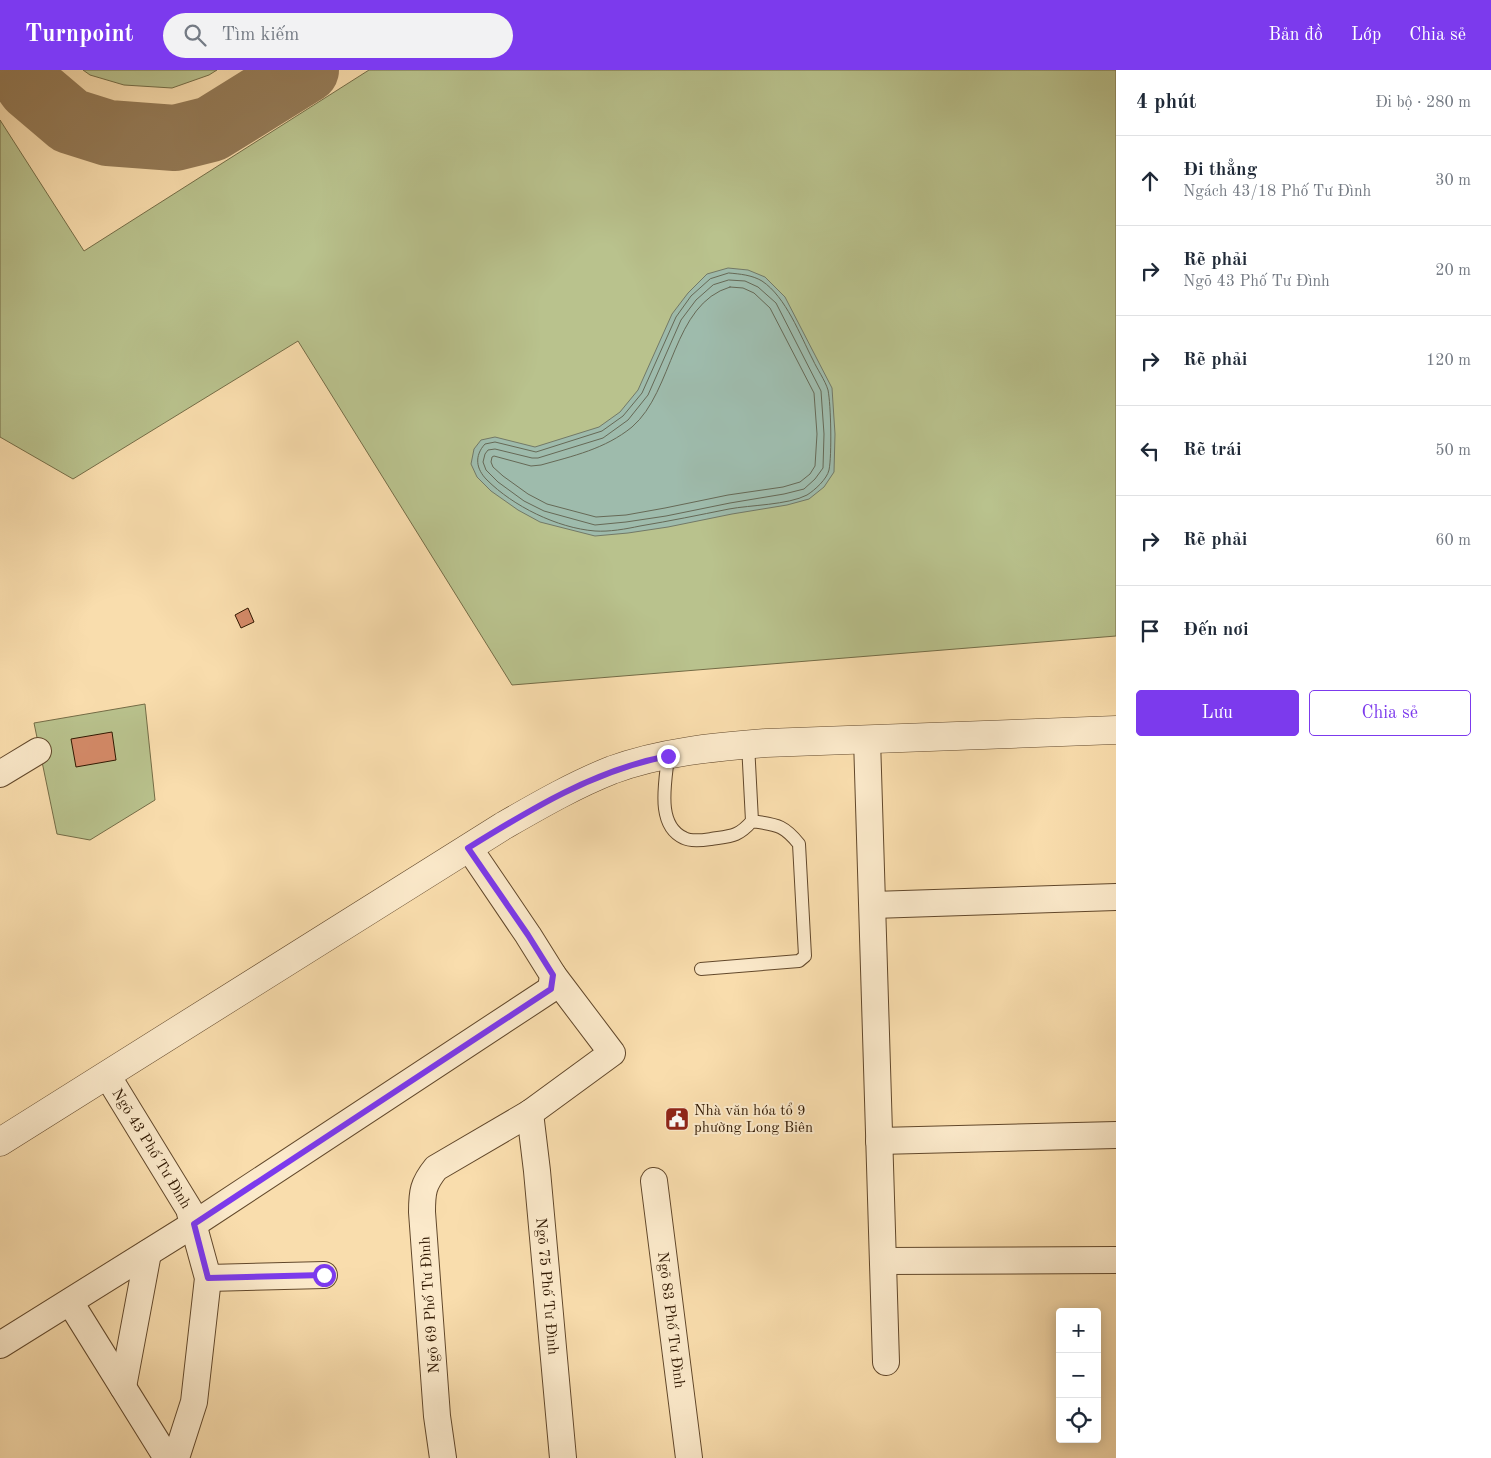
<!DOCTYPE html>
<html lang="vi">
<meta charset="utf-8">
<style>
:root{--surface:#fff;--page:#f2f2f3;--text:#1f2937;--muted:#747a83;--line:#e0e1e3;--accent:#7c3aed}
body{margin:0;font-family:"Old Standard TT",serif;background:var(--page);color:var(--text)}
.controls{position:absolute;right:15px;bottom:15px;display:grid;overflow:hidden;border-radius:5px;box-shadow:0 2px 12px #0003}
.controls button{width:45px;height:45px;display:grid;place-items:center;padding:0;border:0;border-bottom:1px solid var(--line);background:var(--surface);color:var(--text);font:25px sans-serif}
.stop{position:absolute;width:15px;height:15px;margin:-11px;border:4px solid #7c3aed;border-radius:50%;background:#fff}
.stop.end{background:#7c3aed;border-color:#fff;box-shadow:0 1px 5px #0008}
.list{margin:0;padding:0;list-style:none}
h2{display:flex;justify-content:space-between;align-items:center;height:65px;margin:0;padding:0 20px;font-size:21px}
h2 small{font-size:16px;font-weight:400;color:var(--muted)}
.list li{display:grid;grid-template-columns:32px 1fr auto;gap:15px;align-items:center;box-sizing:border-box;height:90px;padding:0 20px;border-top:1px solid var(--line)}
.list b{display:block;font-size:19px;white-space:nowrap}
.list p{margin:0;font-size:16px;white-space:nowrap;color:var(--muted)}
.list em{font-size:16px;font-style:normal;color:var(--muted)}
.actions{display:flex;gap:10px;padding:15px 20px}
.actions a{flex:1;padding:11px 0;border:1px solid var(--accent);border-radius:5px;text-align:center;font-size:18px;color:var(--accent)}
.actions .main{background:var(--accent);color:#fff}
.icon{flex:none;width:28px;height:28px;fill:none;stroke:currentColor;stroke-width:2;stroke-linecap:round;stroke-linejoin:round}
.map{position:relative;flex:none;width:1116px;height:1388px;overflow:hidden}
header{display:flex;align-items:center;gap:30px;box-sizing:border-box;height:70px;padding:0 25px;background:var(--accent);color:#fff}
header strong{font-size:24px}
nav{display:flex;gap:28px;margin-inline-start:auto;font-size:18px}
.search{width:350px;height:45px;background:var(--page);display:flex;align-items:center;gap:12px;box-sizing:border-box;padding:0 18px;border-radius:28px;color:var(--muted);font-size:19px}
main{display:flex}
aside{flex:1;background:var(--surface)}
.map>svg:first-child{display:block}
.green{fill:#b9c28d;stroke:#746c46}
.water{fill:#9ebbac;stroke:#727967}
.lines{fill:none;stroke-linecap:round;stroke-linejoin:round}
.shore{stroke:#666956;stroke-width:1}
.taxiway{stroke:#947a56;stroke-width:66}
.building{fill:#d48a68;stroke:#2f1700}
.service-casing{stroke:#62482b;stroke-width:14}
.minor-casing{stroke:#62482b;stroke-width:28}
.tertiary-casing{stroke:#62482b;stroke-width:29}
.service{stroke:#fbe9ca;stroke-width:12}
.minor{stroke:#fbe9ca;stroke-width:26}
.tertiary{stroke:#fbe9ca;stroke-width:28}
.route{stroke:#7c3aed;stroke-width:6}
.labels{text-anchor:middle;stroke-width:4;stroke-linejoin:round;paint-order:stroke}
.poi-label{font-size:15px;fill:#2f1700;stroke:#fbe9ca;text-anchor:start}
.street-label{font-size:15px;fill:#2f1700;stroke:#fbe9ca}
</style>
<header>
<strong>Turnpoint</strong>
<div class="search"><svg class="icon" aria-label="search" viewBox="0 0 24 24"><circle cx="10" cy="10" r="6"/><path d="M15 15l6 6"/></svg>Tìm kiếm</div>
<nav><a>Bản đồ</a><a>Lớp</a><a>Chia sẻ</a></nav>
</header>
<main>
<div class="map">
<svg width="1116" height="1388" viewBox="0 0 1116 1388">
<rect width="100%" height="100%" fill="#f9ddad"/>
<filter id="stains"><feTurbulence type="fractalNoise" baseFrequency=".004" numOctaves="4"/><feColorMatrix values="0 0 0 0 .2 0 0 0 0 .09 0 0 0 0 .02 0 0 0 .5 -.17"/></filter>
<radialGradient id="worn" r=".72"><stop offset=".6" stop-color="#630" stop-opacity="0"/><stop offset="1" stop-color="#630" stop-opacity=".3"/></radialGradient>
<!-- green -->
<path class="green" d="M83,0h134l-8,5 -37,13 -48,-3 -34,-10z
M369,0h747v566l-604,49 -214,-344 -225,138 -73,-42v-317l84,131z
M145,634l10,96 -65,40 -33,-6 -23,-111z"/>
<!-- water -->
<path class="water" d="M728,198l20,2 17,7 20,20 47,91 3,46 -1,38 -10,15 -15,12 -22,6 -55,9 -64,13 -40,6 -33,3 -55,-14 -22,-12 -27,-19 -14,-14 -6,-13 3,-15 7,-9 14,-3 40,10 64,-20 21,-15 18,-22 34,-76 16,-21 19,-19z"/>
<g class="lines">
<!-- shore -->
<path class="shore" d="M729,203c11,1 23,2 33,8 24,16 38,54 51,79 4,9 12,20 15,30 3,15 4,65 1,80 -2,9 -14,20 -22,25 -19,10 -57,10 -78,14 -30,6 -59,12 -89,17 -14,3 -31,6 -45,5 -38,-3 -82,-25 -108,-51 -11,-11 -13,-24 -2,-36l10,-2 41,10 66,-21 21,-15 19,-23 34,-76 15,-21 19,-17z
M729,210l16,1 13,6 18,16 45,88 3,43 -1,34 -8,11 -11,10 -20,5 -54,9 -64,13 -40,6 -31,3 -51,-14 -20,-10 -26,-19 -12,-12 -3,-8 2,-8 3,-4 7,-1 37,9h6l65,-20 25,-18 20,-25 33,-75 15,-20 17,-15z
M730,217l13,1 11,5 16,15 44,85 3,41 -2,32 -5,8 -10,8 -17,5 -55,8 -63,13 -39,7 -30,2 -49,-13 -19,-10 -25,-18 -10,-9 -2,-5 1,-5 2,-1 37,10 10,-1c32,-9 64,-16 91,-38 42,-36 40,-123 98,-140z"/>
<!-- taxiway -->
<path class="taxiway" d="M18,0l12,17 40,34 38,12 67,5 36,-9 95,-59"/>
</g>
<!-- building -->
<path class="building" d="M248,538l6,14 -13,6 -6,-13z
M112,662l4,28 -40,7 -5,-28z"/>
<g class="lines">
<defs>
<path id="service" d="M668,686c-2,24 -13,69 16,82 7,4 20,2 27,1 20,-3 27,-2 41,-18l-4,-77
M701,899l98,-8 6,-5 -6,-112c-16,-20 -23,-19 -47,-23"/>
<g id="minor">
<path d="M867,669l19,623"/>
<path d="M0,704l38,-23"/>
<path d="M873,835l243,-8"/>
<path id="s1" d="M107,1005l82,134 19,69 -14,124 -18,56"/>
<path id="s2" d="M530,1043l7,58 26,287"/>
<path d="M879,1071l237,-6"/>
<path id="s3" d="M654,1111l35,277"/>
<path d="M883,1191l233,-1"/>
<path d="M208,1208l116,-3"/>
<path d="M70,1232l97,156"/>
<path d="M0,1275l194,-121 357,-235 2,-14 -25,-40 -59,-87"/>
<path d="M123,1317l25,-134"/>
<path d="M443,1388l-6,-42 -15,-204c0,-20 1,-28 14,-44l94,-55 82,-60 -59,-78"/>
</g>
<path id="tertiary" d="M0,1072l503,-316c35,-20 71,-41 109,-56 49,-18 102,-23 154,-27l350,-13"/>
</defs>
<!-- service casing -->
<use href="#service" class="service-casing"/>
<!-- minor casing -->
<use href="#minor" class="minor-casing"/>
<!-- tertiary casing -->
<use href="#tertiary" class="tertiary-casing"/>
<!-- service -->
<use href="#service" class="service"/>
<!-- minor -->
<use href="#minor" class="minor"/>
<!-- tertiary -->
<use href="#tertiary" class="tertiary"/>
</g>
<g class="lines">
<!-- route -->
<path class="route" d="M324,1205l-116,3 -14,-54 357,-235 2,-14 -25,-40 -60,-87c63,-39 127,-78 200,-92"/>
</g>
<!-- icons -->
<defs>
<symbol id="civic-square" viewBox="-11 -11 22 22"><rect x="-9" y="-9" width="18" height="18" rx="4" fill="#8f2418" stroke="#fbe9ca"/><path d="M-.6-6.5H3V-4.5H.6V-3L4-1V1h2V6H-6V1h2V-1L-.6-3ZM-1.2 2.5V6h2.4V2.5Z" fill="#fff"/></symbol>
</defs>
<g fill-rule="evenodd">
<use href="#civic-square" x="663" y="1035" width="28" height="28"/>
</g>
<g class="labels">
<!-- poi labels -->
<g class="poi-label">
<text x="694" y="1045">Nhà văn hóa tổ 9<tspan x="694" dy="17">phường Long Biên</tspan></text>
</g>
<!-- street labels -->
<g class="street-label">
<text dy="5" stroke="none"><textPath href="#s1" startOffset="86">Ngõ 43 Phố Tư Đình</textPath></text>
<text dy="5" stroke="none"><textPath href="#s2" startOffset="174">Ngõ 75 Phố Tư Đình</textPath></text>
<text transform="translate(429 1235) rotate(-94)" y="5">Ngõ 69 Phố Tư Đình</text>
<text dy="5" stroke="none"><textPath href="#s3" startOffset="140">Ngõ 83 Phố Tư Đình</textPath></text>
</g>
</g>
<rect width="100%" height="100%" filter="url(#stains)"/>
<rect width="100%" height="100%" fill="url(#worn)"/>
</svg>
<div class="controls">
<button>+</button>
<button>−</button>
<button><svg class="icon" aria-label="locate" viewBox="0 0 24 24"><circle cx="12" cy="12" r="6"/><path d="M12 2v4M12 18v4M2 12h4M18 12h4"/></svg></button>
</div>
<div class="stop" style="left:324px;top:1205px"></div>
<div class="stop end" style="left:668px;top:686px"></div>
</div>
<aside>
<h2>4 phút<small>Đi bộ · 280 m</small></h2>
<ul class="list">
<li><svg class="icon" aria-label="ahead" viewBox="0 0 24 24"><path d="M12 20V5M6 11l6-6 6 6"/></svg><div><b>Đi thẳng</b><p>Ngách 43/18 Phố Tư Đình</p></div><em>30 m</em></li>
<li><svg class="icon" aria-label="right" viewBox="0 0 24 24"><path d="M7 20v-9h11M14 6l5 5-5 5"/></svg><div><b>Rẽ phải</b><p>Ngõ 43 Phố Tư Đình</p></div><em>20 m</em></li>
<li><svg class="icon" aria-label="right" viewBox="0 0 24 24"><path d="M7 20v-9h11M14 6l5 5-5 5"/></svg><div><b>Rẽ phải</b></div><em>120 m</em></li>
<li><svg class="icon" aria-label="left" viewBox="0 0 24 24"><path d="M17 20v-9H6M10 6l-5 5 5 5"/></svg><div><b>Rẽ trái</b></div><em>50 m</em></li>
<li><svg class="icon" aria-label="right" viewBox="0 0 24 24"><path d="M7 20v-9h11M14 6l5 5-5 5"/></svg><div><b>Rẽ phải</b></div><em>60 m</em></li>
<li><svg class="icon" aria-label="arrive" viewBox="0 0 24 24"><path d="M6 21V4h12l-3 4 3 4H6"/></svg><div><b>Đến nơi</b></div></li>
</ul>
<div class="actions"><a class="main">Lưu</a><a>Chia sẻ</a></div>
</aside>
</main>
